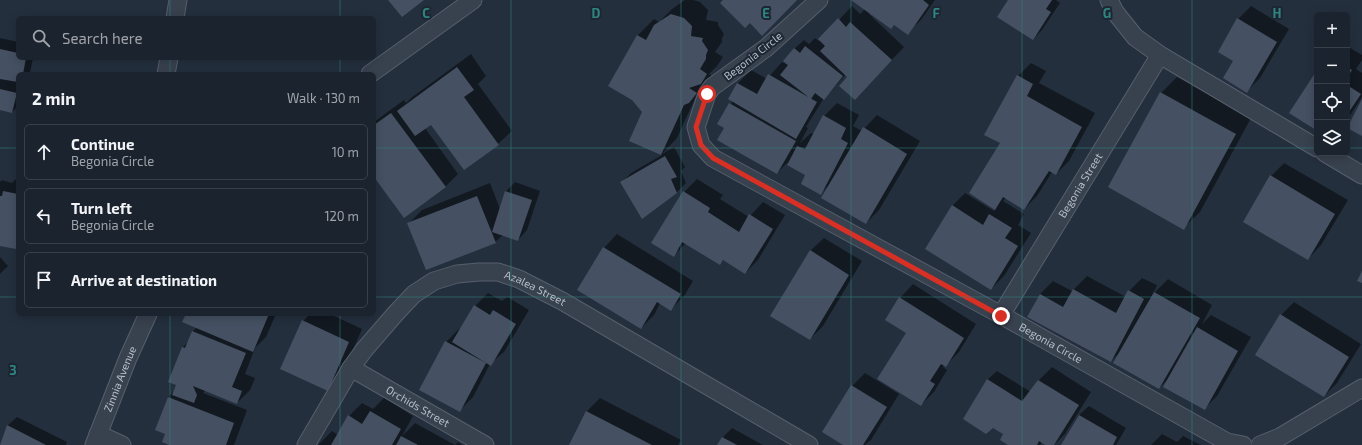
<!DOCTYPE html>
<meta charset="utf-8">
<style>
:root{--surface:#1b232e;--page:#282f3a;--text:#f1f3f6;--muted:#a0a4aa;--line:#39404a}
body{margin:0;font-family:"Exo 2",sans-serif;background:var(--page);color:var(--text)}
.controls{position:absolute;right:12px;top:12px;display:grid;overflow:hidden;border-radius:6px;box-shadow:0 2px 10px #0003}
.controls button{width:36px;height:36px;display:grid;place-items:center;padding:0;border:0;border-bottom:1px solid var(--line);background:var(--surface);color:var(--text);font:20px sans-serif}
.stop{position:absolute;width:12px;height:12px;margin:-9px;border:3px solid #d93025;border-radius:50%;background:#fff}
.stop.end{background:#d93025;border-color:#fff;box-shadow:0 1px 4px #0008}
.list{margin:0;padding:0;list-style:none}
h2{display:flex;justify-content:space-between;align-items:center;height:52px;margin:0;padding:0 16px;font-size:17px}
h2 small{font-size:13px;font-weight:400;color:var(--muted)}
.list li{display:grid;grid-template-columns:26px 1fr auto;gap:12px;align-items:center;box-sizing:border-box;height:56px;margin:0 8px 8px;padding:0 8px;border:1px solid var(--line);border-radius:6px}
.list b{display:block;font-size:15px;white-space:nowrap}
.list p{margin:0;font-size:13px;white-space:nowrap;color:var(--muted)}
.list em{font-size:13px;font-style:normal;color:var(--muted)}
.icon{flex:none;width:22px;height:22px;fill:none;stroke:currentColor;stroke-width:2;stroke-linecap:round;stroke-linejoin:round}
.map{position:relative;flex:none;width:1362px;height:445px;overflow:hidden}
.search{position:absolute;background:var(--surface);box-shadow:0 2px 10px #0003;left:16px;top:16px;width:360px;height:44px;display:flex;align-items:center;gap:10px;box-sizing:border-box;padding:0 14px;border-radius:6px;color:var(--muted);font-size:15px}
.panel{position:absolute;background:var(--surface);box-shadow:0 2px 10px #0003;left:16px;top:72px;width:360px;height:244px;border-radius:6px}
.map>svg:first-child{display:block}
.shadow{fill:#0007}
.building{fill:#455162}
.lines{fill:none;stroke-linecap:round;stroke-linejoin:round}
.street-casing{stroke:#565f6c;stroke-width:19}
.street{stroke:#38414e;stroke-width:17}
.route{stroke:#d93025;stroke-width:5}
.grid{fill:none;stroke:#308480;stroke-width:1;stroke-opacity:0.55}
.labels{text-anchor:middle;stroke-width:4;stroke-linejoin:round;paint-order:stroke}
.street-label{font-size:11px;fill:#b4bcc9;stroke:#1d2633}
.grid-label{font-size:13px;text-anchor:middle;font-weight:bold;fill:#308480;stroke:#1d2633;stroke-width:4;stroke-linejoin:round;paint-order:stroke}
</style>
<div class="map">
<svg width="1362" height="445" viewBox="0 0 1362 445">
<rect width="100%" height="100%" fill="#242f3e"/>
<!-- shadow -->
<path class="shadow" d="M685,0h8l7,2 8,8 -2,10 12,2v3l6,9 -2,4v4l-7,10 8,5 -6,9 -8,8 3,2 -15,18 -20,44 -15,16 12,-7 11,20 -4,4 5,12 -10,10 -54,-11 9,-9 31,-18 -32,-15 13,-28 -6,-76 17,-17 5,3 13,-13z
M853,0h82l-14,20 -14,13 -13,-9 -24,-11 -1,1 35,33 -49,52 -6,-22 -3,-3 -13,15 -9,9 -18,29 2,1 -8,15 11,-10 3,1 10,-18 13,-13 22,12 -6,11 9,5 15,-16 43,26 -41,69 -13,13 -37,-38 -8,8 -14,-19 -20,-11 -10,10 -52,-46 -7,-4 15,-22 -4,-2 9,-16 13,-13 16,9 15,-17 6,3 6,-16 10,-9 5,4 6,-6 4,3 33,-35 8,8 5,-5z
M1009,0h47l4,3 -18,27 -9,9z
M1251,6l38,23 -29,49 -13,13 -12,-30 3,-42z
M0,38l18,4v16h15l-3,15 -2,1h-10v32l-6,6 -12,-3z
M1347,46l15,9v5l-6,9 6,4v24l-15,23z
M471,54l15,22 -8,8 34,47 -14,13 -34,25 -33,-46 -6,5 33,46 -13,13 -71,-12v-53l30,-22 2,3 5,-5z
M1031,63l15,8 -7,12 56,30 -26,48 -13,13 -4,-2 -15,24 -13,13 -18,-11 -3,3 21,13 -6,11 13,8 -27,43 -13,13 -39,-83 13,-13 29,18 2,-2 -26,-16 32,-51 16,-66z
M1177,77l74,41 -51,94 -17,16 -22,-135z
M1284,163l64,37 -27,45 -13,14 -37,-83z
M17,178l1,67 -3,3 -15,-3v-63l2,-2 10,3z
M697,179l26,16 -3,4 29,18 14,-15 22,13 -27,45 -13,13 -21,-13 -5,4 -33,-21 -13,13 11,-64z
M515,182l25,9 -13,39 -9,10 -15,-5 -8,7 -86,-19 13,-13 68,-27 10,26 6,-18z
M617,234l76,47 -9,15 -13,13 -11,-6 -6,12 -13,13 -37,-80z
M824,238l38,23 -39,65 -13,13v-88z
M0,257l8,9 -8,8z
M1087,276l39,21 3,-6 13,-13 15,7 -4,9 15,-15 44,26 -10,19 9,-9 40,22 -34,59 -13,13 -36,-30 -9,9 -39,-36 -9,9 -71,-67 13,-13 19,10z
M913,284l63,40 -17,28 -13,13h-2l-1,2 4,3 -13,22 -13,13 -14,-72 -21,-14 14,-21z
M488,293l14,8 5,-4 22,13 -25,42 -14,12 -17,33 -14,14 -13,-69 13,-13 2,1 14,-24z
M1294,302l67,42 -24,39 -13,13 -43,-81z
M187,314h89l-10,23 -11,11 -10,26 10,4 -5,12 -13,13 -31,-13 -3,3 44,17 -13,35h-62l-5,-11 1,-37 6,-6 3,-6 -8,-3 14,-35 6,-6 3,-9 5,-5z
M310,314h20l32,15 -21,48 -13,13 -25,-69z
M1052,367l39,25 -26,42 -11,11h-7l-5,-3 -2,3h-30l-6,-12 -12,-7 -5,-46 10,-9 34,21 8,-12z
M865,373l34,21 -28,46 -6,5h-20l7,-59z
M384,398l29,18 -11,20 13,-13 40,22 3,-3 4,3h-144l14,-14 6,4 11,-19 13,-13 11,6z
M600,398l81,42 -3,5h-108l17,-34z
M1089,406l37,22 -10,17h-54l17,-30z
M17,417l50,25 -1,3h-66l7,-19z
M732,428l31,17h-45l5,-8z
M1162,434l15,8 6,-6 18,9h-50z"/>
<!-- building -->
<path class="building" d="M388,0h36l-22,17z
M723,0h74l-35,36 -12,-13 -5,5 -25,-25z
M851,0h72l6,5 -21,30 -14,-10 -3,4z
M1008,0h44l-6,9 5,3 -18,28 -36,-23z
M671,14l13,4 8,8 -1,10 12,2 -1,3 6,9 -2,5v4l-6,10 7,5 -6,10 -12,4 8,5 -8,10 -5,2 -23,50 -32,-14 13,-29 -10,-12 -24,-14 29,-51 9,5 8,-15z
M838,18l8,9 4,-5 42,38 -37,40 -16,-14 8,-9 -27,-26 5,-5 -7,-7z
M1237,18l40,24 -30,51 -24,-15 10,-17 -15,-9z
M805,46l38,30 -19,24 -9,-7 -4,6 -31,-24 8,-10 -5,-4 11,-13 6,5z
M0,49l18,4v5h8l-3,16h-5v8l-18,-3z
M457,67l17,23 -10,7 35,48 -35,25 -33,-45 -16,11 -18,-25z
M1347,67l5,3 -5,8z
M1317,70v58l-1,2 -27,-17z
M768,74l49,28 -21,37 -68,-40 9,-16 20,11z
M1017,75l16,9 -6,12 55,31 -26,48 -7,-4 -25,39 -21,-13 -8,13 -26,-17 31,-50 -16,-8z
M1347,85l14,9 -14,21z
M0,89l17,4 -5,20 -12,-3z
M1160,92l76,42 -52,96 -76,-43z
M1362,99v37l-15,-8z
M729,103l67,38 -19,33 -60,-34 7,-12 -7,-4z
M391,113l55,74 -42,31 -30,-41v-52z
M823,115l23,13 -5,11 7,4 -27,52 -20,-11 4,-9 -18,-10 10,-19 8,3z
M863,127l44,27 -41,70 -45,-26z
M665,156l12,21 -6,2 6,14 -35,26 -22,-37z
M1270,175l65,39 -27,46 -65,-38z
M3,191l15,3v44l-2,11 -16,-3v-50h2z
M505,191l27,9 -14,41 -26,-9z
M683,191l27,17 -2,4 31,20 10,-18 24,15 -28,45 -22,-14 -3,5 -38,-23 -8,15 -23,-14z
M477,196l19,47 -70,27 -19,-47z
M952,205l31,20 6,-11 23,14 -7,10 13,8 -27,44 -66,-41z
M603,247l78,47 -10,17 -14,-9 -16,27 -64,-39z
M810,250l39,25 -39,65 -40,-24z
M1362,271v12l-5,-2z
M1073,289l43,24 12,-23 16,9 -33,63 -84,-45 13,-23 23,13z
M1154,292l46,26 -41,71 -46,-26z
M899,297l65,41 -18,29 -5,-3 -11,17 5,3 -14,22 -44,-27 29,-46 -21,-13z
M474,305l16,10 3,-5 23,14 -25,42 -39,-24z
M186,314h83l-16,38 -71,-30z
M1280,314l69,43 -25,40 -69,-42z
M302,320l47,22 -21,49 -48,-22z
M1197,327l41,24 -33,59 -42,-23z
M192,331l54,22 -14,34 10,4 -5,13 -44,-18 4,9 -3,8 -22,-8 4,-10 -8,-3 14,-35 3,1z
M445,341l41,22 -26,49 -41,-22z
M987,379l35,22 16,-21 41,25 -25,40h-9l-6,-4 -2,4h-29l-8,-5 3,-6 -10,-6 -7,6 -23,-15z
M851,385l36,22 -24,38h-20l-21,-13z
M168,397l66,26 -8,22h-57l-7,-3 3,-8 -10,-4z
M370,411l31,18 -9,16h-61l17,-30 14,9z
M586,411l66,34h-83z
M1079,415l38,22 -4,8h-52z
M7,425l39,20h-46z
M401,436l17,9h-22z
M722,437l15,8h-20z"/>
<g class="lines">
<defs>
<g id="street">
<path id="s1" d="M819,0l-53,48 -54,39 -5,7 -11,33 5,18 12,13 288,157 226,127 16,3"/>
<path d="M1109,0l6,12 20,25 25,18 157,93"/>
<path d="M175,18l3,-18"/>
<path d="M166,74l3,-16"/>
<path d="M370,74l103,-74"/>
<path d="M1325,153l37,22"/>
<path id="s2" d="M1001,315l159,-260"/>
<path id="s3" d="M351,368l134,77"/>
<path d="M98,434l24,11"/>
<path id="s4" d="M94,445l34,-87 20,-44"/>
<path id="s5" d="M306,445l45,-77 13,-18 32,-37 18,-19 20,-13 23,-7 22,-2h19l21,7 43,22 247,144"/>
<path d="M1260,445l20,-8 82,-49"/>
</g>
</defs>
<!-- street casing -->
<use href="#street" class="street-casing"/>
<!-- street -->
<use href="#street" class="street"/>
</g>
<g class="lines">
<!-- route -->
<path class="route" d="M707,94l-11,33 5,18 12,13 288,158"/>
</g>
<!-- grid -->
<path class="grid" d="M170,0v18M340,0v18M511,0v445M681,0v445M851,0v445M1022,0v445M1192,0v445M170,58v16M340,58v16M0,148h18M374,148h943M1347,148h15M0,297h18M374,297h988M170,314v131M340,314v131"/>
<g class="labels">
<!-- street labels -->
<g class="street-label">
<text transform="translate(753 56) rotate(-38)" y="4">Begonia Circle</text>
<text dy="4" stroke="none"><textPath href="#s2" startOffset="152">Begonia Street</textPath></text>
<text dy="4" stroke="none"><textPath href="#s5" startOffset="316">Azalea Street</textPath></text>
<text dy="4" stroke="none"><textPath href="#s1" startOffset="603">Begonia Circle</textPath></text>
<text dy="4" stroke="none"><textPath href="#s4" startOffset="71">Zinnia Avenue</textPath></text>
<text dy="4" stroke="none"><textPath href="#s3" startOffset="77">Orchids Street</textPath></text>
</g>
</g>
<g class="grid-label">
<text x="426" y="18">C</text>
<text x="596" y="18">D</text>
<text x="766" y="18">E</text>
<text x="936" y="18">F</text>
<text x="1107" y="18">G</text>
<text x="1277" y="18">H</text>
<text x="13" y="375">3</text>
</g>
</svg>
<div class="controls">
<button>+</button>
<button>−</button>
<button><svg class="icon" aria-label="locate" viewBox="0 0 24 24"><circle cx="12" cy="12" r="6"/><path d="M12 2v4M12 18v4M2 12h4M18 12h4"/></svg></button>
<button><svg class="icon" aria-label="layers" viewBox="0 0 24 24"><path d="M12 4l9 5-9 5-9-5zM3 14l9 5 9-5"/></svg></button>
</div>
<div class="stop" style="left:707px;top:94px"></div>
<div class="stop end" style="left:1001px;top:316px"></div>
<div class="search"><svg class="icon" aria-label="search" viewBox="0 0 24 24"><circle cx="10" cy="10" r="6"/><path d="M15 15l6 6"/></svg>Search here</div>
<section class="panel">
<h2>2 min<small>Walk · 130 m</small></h2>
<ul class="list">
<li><svg class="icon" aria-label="ahead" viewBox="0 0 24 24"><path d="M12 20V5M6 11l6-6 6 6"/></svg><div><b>Continue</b><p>Begonia Circle</p></div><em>10 m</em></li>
<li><svg class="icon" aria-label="left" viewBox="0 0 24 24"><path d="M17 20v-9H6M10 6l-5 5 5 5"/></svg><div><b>Turn left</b><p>Begonia Circle</p></div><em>120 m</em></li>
<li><svg class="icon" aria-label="arrive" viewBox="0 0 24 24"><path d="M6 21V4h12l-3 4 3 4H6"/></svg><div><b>Arrive at destination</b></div></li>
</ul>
</section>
</div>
